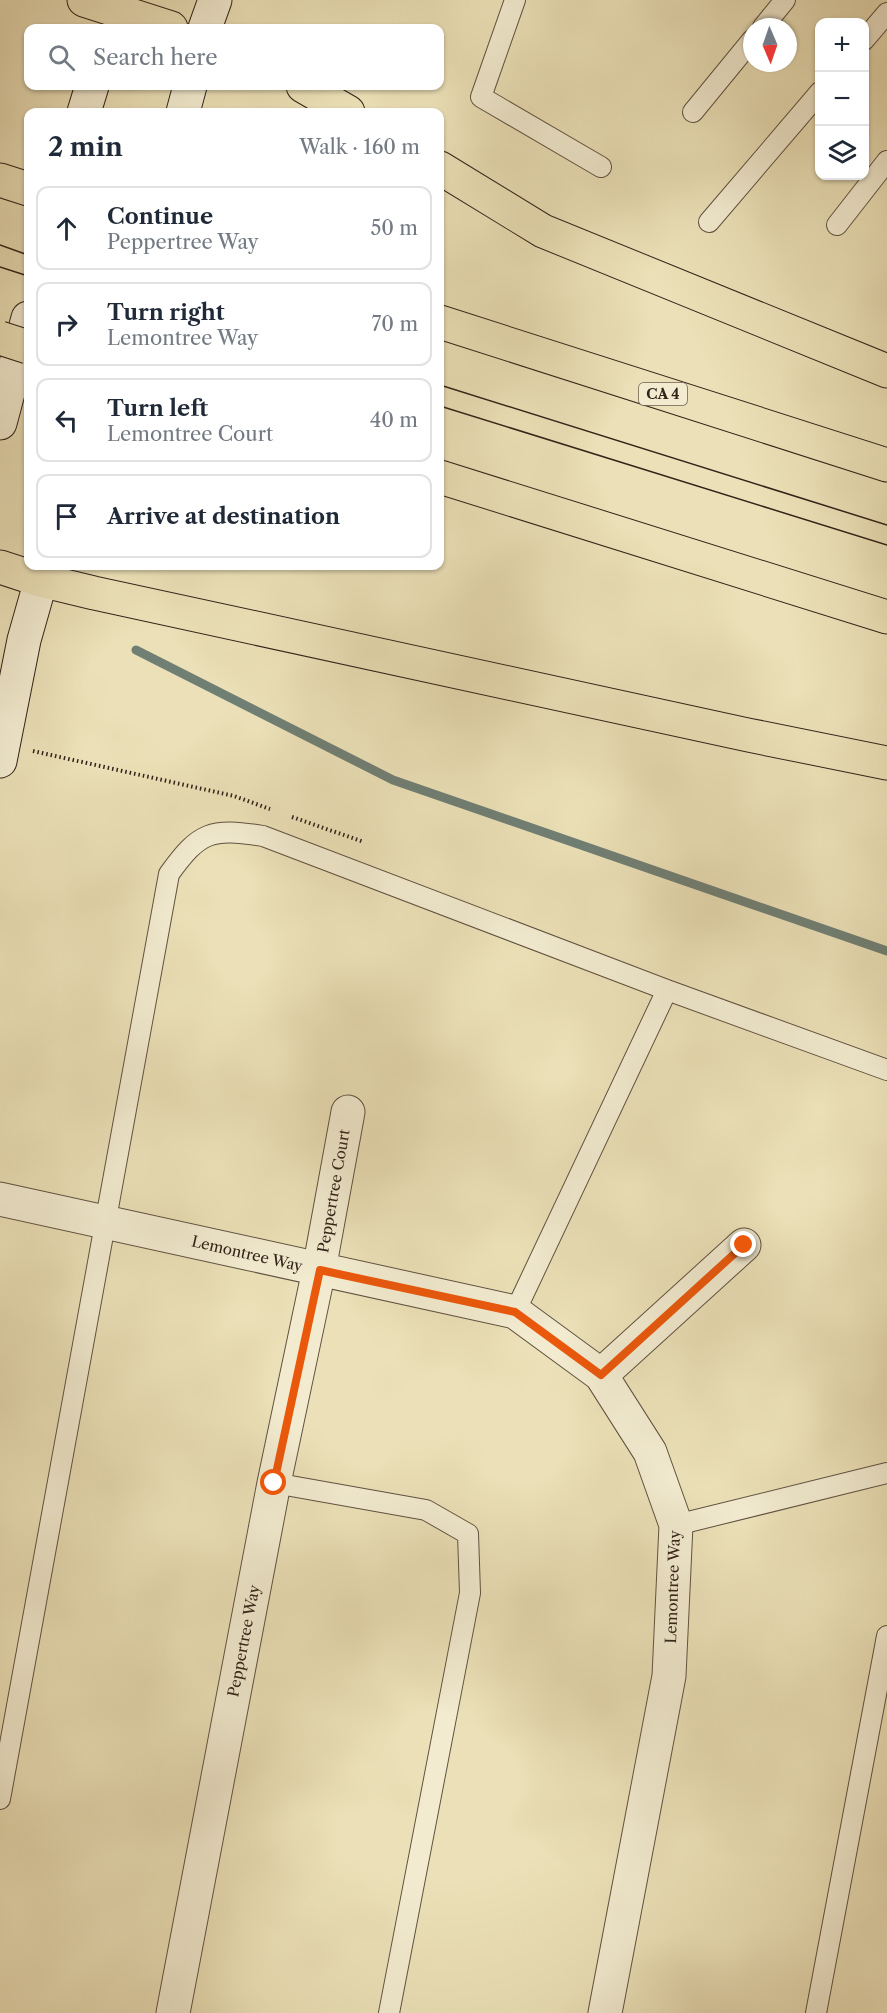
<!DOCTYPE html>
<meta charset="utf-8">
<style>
:root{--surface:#fff;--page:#f2f2f3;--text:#1f2937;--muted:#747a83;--line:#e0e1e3}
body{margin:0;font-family:"Libre Caslon Text",serif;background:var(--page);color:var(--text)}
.controls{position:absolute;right:18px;top:18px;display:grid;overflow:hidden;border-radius:12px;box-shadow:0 2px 4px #0004}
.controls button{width:54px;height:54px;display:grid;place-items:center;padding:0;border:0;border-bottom:2px solid var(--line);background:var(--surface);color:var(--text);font:30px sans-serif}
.compass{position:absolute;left:743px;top:18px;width:54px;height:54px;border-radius:50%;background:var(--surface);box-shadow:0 2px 4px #0004;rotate:178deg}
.stop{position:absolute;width:18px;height:18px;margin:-14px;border:4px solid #ea580c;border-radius:50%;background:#fff}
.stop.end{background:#ea580c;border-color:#fff;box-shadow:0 2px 6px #0008}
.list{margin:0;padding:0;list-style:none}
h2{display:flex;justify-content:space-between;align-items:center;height:78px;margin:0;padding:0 24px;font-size:26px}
h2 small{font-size:20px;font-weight:400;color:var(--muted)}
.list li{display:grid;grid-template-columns:39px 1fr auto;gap:18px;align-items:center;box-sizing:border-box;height:84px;margin:0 12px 12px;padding:0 12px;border:2px solid var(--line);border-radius:12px}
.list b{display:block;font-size:22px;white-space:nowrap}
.list p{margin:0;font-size:20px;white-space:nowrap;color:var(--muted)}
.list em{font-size:20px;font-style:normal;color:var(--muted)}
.icon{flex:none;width:33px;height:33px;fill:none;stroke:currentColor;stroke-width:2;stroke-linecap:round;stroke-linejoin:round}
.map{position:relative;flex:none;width:887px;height:2013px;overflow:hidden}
.search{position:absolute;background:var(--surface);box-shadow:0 2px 4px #0004;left:24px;top:24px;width:420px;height:66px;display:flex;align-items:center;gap:15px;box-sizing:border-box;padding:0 21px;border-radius:12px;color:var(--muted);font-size:22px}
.panel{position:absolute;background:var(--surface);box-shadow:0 2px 4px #0004;left:24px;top:108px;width:420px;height:462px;border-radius:12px}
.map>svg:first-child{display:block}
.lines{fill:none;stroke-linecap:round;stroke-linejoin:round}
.stream{stroke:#707f74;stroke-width:9}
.service-casing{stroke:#615240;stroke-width:22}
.minor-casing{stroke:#615240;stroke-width:35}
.secondary-casing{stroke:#332319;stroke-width:35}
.motorway-casing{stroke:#332319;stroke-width:35}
.path{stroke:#332319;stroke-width:4;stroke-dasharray:1.5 3;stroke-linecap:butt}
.service{stroke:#f2ebd0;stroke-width:20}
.minor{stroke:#f2ebd0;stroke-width:33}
.secondary{stroke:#f2ebd0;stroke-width:33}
.motorway{stroke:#ebe0b7;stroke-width:33}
.tram{stroke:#332319;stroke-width:1.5}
.motorway-bridge-casing{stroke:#332319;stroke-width:35;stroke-linecap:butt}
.motorway-bridge{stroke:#ebe0b7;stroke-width:33}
.route{stroke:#ea580c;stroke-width:8}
.labels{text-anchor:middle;stroke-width:4.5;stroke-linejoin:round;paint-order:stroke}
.shield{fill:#f2ebd0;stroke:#6c5f50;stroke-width:1.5}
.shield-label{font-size:14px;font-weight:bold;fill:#332319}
.street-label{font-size:15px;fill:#332319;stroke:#f2ebd0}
</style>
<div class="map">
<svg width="887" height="2013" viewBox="0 0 887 2013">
<rect width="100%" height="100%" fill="#ebe0b7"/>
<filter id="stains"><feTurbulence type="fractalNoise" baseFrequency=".00333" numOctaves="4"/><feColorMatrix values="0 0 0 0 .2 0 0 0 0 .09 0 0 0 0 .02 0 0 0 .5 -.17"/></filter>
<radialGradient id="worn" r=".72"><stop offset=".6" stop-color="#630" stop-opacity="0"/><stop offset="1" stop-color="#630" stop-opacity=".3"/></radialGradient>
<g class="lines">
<!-- stream -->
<path class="stream" d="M136,650l257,130 494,171"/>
<defs>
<path id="service" d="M515,0l-34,97 120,70
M763,27l22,-27
M864,40l23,-27
M693,112l59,-72
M709,222l111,-130
M837,225l50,-64
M515,1312l152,-322
M274,1483l152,27 42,24 2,59 -81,420
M676,1525l211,-52
M0,1799l169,-925c31,-43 42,-46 94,-38l404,154 220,80
M816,2013l71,-377"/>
<path id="minor" d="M0,1199l515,113 86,63 49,77 26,73 -7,151 -64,337
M601,1375l143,-130
M173,2013l101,-530 45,-213 29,-158"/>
<path id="secondary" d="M205,28l10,-28
M84,112l8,-26
M183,112l7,-26
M0,423l28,-105
M0,761l24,-121 21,-74"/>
<path id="motorway" d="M84,0l87,28
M303,86l45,26
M440,168l103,63 344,140
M0,180l28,9
M440,322l447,143
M440,477l447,140
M0,567l40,13 54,13 654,142 139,28"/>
</defs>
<!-- service casing -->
<use href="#service" class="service-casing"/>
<!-- minor casing -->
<use href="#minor" class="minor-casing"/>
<!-- secondary casing -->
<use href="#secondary" class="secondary-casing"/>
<!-- motorway casing -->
<use href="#motorway" class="motorway-casing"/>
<!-- path -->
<path class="path" d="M33,751l201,45 36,13
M292,817l72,25"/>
<!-- service -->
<use href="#service" class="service"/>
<!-- minor -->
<use href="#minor" class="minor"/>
<!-- secondary -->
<use href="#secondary" class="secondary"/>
<!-- motorway -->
<use href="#motorway" class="motorway"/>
<!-- tram -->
<path class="tram" d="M0,245l28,10
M0,267l28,9
M440,385l447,140
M440,406l447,139"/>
<defs>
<path id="motorway-bridge" d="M0,338l28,9"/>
</defs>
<!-- motorway-bridge casing -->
<use href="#motorway-bridge" class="motorway-bridge-casing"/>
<!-- motorway-bridge -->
<use href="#motorway-bridge" class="motorway-bridge"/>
</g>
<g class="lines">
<!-- route -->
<path class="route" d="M274,1483l46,-213 195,42 86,63 143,-130"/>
</g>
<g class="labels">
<!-- shield labels -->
<rect class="shield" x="639" y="383" width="48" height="22" rx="4.5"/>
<g class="shield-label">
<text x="663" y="399">CA 4</text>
</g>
<!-- street labels -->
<g class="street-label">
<text transform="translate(334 1191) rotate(-80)" y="5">Peppertree Court</text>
<text transform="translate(247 1254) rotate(13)" y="5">Lemontree Way</text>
<text transform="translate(673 1587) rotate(-88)" y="5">Lemontree Way</text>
<text transform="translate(244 1641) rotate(-79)" y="5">Peppertree Way</text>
</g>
</g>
<rect width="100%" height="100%" filter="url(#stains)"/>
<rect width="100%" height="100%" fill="url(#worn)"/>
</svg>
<div class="controls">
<button>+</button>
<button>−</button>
<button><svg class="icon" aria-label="layers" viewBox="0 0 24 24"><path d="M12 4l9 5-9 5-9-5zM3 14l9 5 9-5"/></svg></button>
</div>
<svg class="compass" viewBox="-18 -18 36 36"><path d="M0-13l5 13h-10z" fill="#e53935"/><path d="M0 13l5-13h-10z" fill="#747a83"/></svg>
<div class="stop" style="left:274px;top:1483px"></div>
<div class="stop end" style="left:744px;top:1245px"></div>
<div class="search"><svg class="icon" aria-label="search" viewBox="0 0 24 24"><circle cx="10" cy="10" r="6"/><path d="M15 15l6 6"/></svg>Search here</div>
<section class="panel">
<h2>2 min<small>Walk · 160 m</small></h2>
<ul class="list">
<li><svg class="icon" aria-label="ahead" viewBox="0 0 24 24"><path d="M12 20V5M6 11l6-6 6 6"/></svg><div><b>Continue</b><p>Peppertree Way</p></div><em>50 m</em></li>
<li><svg class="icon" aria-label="right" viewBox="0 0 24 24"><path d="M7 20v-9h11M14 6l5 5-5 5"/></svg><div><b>Turn right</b><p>Lemontree Way</p></div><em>70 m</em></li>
<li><svg class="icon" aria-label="left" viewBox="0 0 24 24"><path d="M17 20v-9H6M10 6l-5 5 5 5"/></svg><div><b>Turn left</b><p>Lemontree Court</p></div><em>40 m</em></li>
<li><svg class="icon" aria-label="arrive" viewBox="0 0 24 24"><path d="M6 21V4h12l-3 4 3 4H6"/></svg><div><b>Arrive at destination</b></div></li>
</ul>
</section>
</div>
